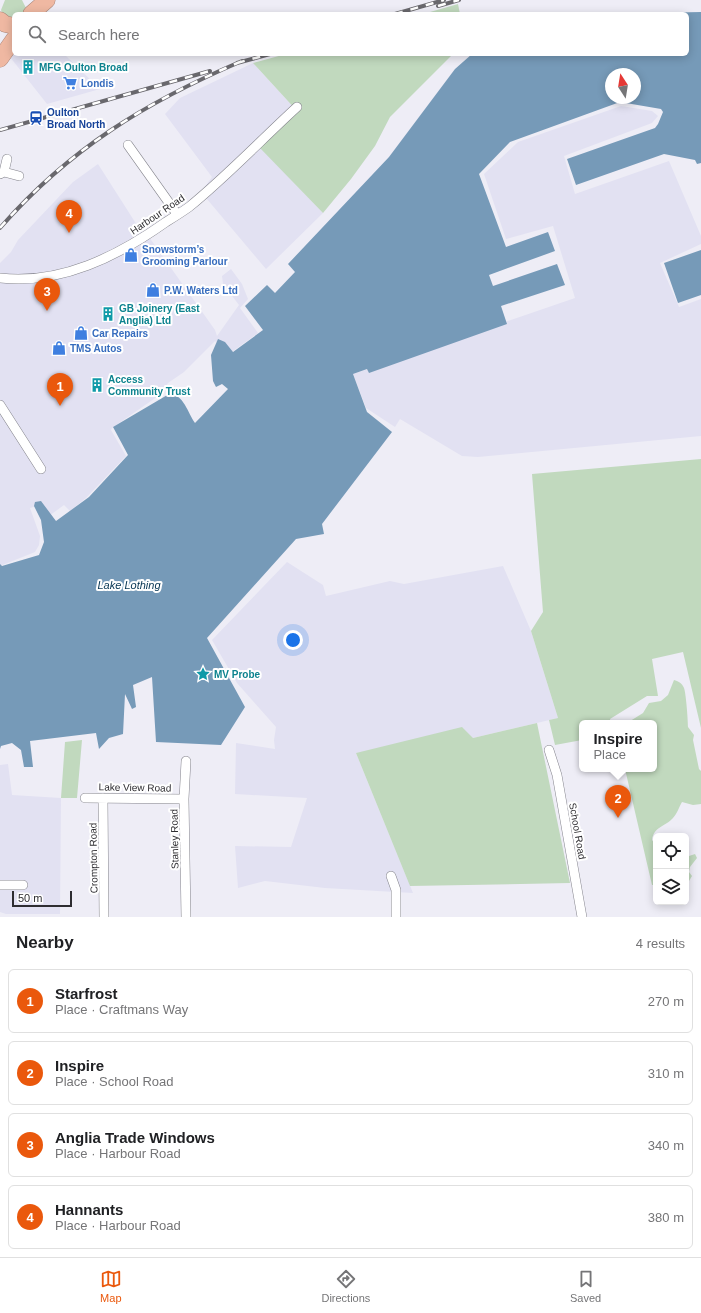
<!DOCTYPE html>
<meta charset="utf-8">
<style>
:root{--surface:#fff;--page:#f6f6f6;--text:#202124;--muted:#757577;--line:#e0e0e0;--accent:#ea580c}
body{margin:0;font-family:Helvetica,sans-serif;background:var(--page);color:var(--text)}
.controls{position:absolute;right:12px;bottom:12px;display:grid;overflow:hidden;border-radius:6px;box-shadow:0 2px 10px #0003}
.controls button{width:36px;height:36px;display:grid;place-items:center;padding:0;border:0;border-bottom:1px solid var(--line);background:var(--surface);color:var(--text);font:20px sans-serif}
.compass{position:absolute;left:605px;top:68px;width:36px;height:36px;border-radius:50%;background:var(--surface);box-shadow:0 2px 10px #0003;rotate:348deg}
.scale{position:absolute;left:12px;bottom:10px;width:60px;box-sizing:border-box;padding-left:4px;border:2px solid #2e2d31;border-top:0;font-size:11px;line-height:14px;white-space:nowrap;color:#2e2d31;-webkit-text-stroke:3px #fff;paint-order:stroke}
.you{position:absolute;left:293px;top:640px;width:14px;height:14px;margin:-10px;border:3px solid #fff;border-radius:50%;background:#1a73e8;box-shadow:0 0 0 6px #1a73e833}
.badge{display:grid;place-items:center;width:26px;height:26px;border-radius:50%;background:var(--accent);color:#fff;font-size:13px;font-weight:700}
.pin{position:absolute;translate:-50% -33px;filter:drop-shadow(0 1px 2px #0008)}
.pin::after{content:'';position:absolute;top:21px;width:14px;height:12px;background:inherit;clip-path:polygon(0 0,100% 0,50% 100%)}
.popup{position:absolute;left:579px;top:720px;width:78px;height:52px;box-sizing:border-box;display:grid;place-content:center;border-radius:6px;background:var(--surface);filter:drop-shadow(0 1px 3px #0005);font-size:13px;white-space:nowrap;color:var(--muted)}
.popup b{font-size:15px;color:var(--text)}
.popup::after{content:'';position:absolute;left:50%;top:100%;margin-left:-8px;border:8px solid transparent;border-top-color:var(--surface)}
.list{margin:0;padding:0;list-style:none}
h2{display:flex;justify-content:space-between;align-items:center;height:52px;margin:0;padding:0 16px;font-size:17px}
h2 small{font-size:13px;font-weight:400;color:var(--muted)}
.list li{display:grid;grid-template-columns:26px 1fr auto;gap:12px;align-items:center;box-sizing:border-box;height:64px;margin:0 8px 8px;padding:0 8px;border:1px solid var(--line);border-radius:6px}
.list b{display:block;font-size:15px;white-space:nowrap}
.list p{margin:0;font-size:13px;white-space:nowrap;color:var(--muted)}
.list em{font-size:13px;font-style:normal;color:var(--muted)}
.icon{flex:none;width:22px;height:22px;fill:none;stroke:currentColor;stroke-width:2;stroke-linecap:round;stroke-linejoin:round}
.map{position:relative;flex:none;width:701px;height:917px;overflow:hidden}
.search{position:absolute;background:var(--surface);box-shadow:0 2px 10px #0003;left:12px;right:12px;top:12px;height:44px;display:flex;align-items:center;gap:10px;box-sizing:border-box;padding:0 14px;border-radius:6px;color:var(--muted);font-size:15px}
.sheet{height:340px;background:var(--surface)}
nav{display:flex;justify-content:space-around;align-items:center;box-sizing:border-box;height:56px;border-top:1px solid var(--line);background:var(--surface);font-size:11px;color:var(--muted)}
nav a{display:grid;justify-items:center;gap:2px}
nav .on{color:var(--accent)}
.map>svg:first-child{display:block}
.built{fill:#e2e1f2}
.green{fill:#c1d9be}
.water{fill:#769ab8;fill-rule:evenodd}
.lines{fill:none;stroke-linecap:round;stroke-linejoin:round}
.street-casing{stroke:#84848c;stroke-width:10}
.highway-casing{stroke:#ab877a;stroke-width:17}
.street{stroke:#fff;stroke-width:9}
.highway{stroke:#efb8a2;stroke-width:16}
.rail-casing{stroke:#69686d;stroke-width:4}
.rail{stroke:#fff;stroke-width:2.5;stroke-dasharray:8;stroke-linecap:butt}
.labels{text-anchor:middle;stroke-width:4;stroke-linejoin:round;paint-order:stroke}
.culture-label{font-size:10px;font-weight:bold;fill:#0d838f;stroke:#fff;text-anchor:start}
.shop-label{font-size:10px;font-weight:bold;fill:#366cbe;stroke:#fff;text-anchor:start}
.transit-label{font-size:10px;font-weight:bold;fill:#164399;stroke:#fff;text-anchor:start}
.street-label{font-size:10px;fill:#2e2d31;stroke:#fff}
.water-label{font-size:11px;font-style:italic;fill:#053452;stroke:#fff}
</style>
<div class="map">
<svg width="701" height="917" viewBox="0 0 701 917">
<rect width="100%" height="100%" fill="#eeedf6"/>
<!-- built -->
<path class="built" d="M14,45v9h50l36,35 -53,15 -37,-47z
M253,63l45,49 -38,35 63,66 -57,56 -65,-77 11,-15 -47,-63 15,-16z
M621,106l31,5 6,5 -6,7 -88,33 11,38 94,-33 32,75v8l-41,19 19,44 22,-8v137l-223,21 -16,-1 -62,-37 -5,8 -29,-19 -13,-34 222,-76 -22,-72 -47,13 -22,-65 34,-32z
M98,164l44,69 7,4 66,93 2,6 22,-31 -16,-21 -1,-8 9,-7 11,15 6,15 -8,9 18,25 -29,21 -14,-13 -31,31 -16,11 -7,11 -49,34 -1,2 15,26 -40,42 -16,13 -6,-6 -15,11 -9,-11 -10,3 10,28 -1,9 -4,7 -35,14v-303l11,-11 7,-12 55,-58z
M287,562l36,23 3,11 64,-15 14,3 99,-18 28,65 27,87 -85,20 -117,15 57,140 -88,-5 -60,-7 -27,7 -3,-42 56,1 16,-49 -72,-4 1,-51 39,6 -1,-9 2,-13 -39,-44 -25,-43z
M8,764l4,31 49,3 -1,116h-54l-6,-2v-147z"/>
<!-- green -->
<path class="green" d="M5,0h17l4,8 -1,6h-11v7l-11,-6 -2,-5z
M458,4l2,10h-37z
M286,54h167l-63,63 -15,29 -24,33 -28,34 -64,-66 39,-35 -45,-49z
M701,459v269l-18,-76 -31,7 6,37h-11l-37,23 1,4h-29v17l-27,5 -6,-25 9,-2 -27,-87 12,-19 -11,-138z
M674,680c4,1 8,3 10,8 2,5 4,32 4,39l6,8 -1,5 6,29 2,2v33l-8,1 -11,-3c-3,5 -5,12 -9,16 -8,9 -19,8 -21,22l4,5v40h-4l-27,-116h29v-46h-27l16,-10 6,-10 12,-2 7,-6z
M537,723l33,160 -160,3 -54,-133 106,-26 11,11z
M82,740l-5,58h-16l4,-56z
M695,854l2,4 -7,9 -1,5 3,4 -6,10v-29z"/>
<!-- water -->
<path class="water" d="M701,12v151l-4,1 -2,-4 -31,-6 -88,31 -9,-26 88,-31 3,-4 5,-12 -2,-3 -41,-7 -110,40 -31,32 27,73 42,-15 7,19 -66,24 4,11 64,-22 8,21 -64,21 6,18 -138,49 -2,-4 -14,5 14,38 25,20 -70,92 2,10 -28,5 -89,99 38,69 -24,38 -65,-3 -4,-65 -19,8 3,22 -4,2 -7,-15 -2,40 -14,4 -10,11 -3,-16 -66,8 3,26h-9l-3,-17 -9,-7 -11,3 -1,3v-185l2,2 37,-11 5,-13 -3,-22 -7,-14 1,-4 6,-1 15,20 33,-24 39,-42 -15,-28 56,-33c14,-1 19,19 26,29l33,-34 -6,-5 -6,3 -3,-6 -2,-26 7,-16 7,3 8,10 30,-22 -18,-24 22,-21 8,8 20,-21 -7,-8 101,-107 66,-88 17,-15h215v-40h-82zM611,74h24v24h-24z
M701,250v45l-23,8 -14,-40z"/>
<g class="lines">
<defs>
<path id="street" d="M128,145l49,69
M4,172l3,-13
M0,174l4,-2 15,4
M0,278c61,7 118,-22 166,-56 8,-5 16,-10 23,-15 38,-31 72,-67 108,-100
M0,405l41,64
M549,750l8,25 25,142
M186,761l-2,38 2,118
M85,798l99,1
M103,798l1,119
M391,876l5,14v27
M0,885h23"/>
<path id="highway" d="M31,14l16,-14
M0,20l5,4 9,2
M0,59l14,-20"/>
</defs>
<!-- street casing -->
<use href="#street" class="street-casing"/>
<!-- highway casing -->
<use href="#highway" class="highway-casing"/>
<!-- street -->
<use href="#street" class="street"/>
<!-- highway -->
<use href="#highway" class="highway"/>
<defs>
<path id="rail" d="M438,6l21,-6
M395,14l49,-14
M237,63l33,-9
M0,130l210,-59
M0,228c69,-79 146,-126 242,-167"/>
</defs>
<!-- rail casing -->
<use href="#rail" class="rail-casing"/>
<!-- rail -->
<use href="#rail" class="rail"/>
</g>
<!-- icons -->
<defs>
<symbol id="building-bare" viewBox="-9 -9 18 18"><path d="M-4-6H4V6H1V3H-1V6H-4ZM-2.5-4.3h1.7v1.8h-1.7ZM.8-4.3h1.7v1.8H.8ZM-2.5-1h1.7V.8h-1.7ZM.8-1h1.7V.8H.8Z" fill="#0f9aa8" stroke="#fff" stroke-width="2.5" paint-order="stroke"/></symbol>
<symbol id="supermarket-bare" viewBox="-9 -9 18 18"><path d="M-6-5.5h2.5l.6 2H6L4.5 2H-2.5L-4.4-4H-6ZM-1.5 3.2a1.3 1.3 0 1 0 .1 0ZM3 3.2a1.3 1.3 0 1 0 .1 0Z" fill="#3f7fe0" stroke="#fff" stroke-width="2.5" paint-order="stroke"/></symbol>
<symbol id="station-bare" viewBox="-9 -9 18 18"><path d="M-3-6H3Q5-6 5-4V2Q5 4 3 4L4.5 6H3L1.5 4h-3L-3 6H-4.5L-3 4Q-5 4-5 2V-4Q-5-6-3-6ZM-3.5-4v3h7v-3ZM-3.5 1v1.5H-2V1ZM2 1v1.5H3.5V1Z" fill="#1a4fb4" stroke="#fff" stroke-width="2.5" paint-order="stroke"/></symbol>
<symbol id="shop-bare" viewBox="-9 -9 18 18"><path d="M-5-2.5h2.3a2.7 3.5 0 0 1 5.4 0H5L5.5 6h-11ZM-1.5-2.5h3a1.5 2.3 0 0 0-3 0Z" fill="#3f7fe0" stroke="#fff" stroke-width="2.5" paint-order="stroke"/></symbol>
<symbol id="sight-bare" viewBox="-9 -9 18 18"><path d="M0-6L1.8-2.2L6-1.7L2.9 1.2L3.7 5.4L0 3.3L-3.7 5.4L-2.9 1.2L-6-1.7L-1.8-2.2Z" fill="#0f9aa8" stroke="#fff" stroke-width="2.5" paint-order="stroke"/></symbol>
</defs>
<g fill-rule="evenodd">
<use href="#building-bare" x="18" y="57" width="20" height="20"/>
<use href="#supermarket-bare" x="60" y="73" width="20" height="20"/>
<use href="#station-bare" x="26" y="108" width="20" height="20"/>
<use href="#shop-bare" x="121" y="245" width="20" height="20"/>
<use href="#shop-bare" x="143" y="280" width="20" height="20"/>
<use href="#building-bare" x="98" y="304" width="20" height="20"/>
<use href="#shop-bare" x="71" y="323" width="20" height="20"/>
<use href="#shop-bare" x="49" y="338" width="20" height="20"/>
<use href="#building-bare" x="87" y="375" width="20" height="20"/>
<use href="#sight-bare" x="193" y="664" width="20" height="20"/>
</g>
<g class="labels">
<!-- culture labels -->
<g class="culture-label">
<text x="39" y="71">MFG Oulton Broad</text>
<text x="119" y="312">GB Joinery (East<tspan x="119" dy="12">Anglia) Ltd</tspan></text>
<text x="108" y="383">Access<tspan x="108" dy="12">Community Trust</tspan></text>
<text x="214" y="678">MV Probe</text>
</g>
<!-- shop labels -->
<g class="shop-label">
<text x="81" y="87">Londis</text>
<text x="142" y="253">Snowstorm’s<tspan x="142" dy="12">Grooming Parlour</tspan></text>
<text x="164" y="294">P.W. Waters Ltd</text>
<text x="92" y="337">Car Repairs</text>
<text x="70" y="352">TMS Autos</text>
</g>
<!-- transit labels -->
<g class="transit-label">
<text x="47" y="116">Oulton<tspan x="47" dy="12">Broad North</tspan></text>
</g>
<!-- street labels -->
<g class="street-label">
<text transform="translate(157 214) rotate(-34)" y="4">Harbour Road</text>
<text transform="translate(135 787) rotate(1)" y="4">Lake View Road</text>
<text transform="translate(578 831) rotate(80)" y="4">School Road</text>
<text transform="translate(174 839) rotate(-91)" y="4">Stanley Road</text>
<text transform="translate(93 858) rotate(-91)" y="4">Crompton Road</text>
</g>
<!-- water labels -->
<g class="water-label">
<text x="129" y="589">Lake Lothing</text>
</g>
</g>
</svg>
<div class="controls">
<button><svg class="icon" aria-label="locate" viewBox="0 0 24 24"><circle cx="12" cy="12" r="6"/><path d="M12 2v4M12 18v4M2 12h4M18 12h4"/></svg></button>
<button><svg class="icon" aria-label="layers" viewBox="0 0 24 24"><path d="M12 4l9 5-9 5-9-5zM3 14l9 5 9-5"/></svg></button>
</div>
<svg class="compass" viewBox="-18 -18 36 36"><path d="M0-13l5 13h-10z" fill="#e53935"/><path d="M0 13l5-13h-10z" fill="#757577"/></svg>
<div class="scale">50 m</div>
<div class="you"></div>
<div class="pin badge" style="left:60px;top:406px">1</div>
<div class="pin badge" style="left:618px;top:818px">2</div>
<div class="popup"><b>Inspire</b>Place</div>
<div class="pin badge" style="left:47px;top:311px">3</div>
<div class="pin badge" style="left:69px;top:233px">4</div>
<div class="search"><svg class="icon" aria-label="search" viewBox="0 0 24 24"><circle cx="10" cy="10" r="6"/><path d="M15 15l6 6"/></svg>Search here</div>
</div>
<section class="sheet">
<h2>Nearby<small>4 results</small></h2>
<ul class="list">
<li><span class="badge">1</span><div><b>Starfrost</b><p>Place · Craftmans Way</p></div><em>270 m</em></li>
<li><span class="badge">2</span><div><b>Inspire</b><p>Place · School Road</p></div><em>310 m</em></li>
<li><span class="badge">3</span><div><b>Anglia Trade Windows</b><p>Place · Harbour Road</p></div><em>340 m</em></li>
<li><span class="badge">4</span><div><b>Hannants</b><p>Place · Harbour Road</p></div><em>380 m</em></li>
</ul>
</section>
<nav>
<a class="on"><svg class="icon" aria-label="map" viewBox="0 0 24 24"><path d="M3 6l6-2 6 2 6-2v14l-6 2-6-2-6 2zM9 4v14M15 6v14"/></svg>Map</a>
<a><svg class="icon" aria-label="directions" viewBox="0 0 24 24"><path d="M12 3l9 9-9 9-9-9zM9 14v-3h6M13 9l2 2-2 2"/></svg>Directions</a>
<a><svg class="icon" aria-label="saved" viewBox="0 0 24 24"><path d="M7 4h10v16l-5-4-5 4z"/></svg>Saved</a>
</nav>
